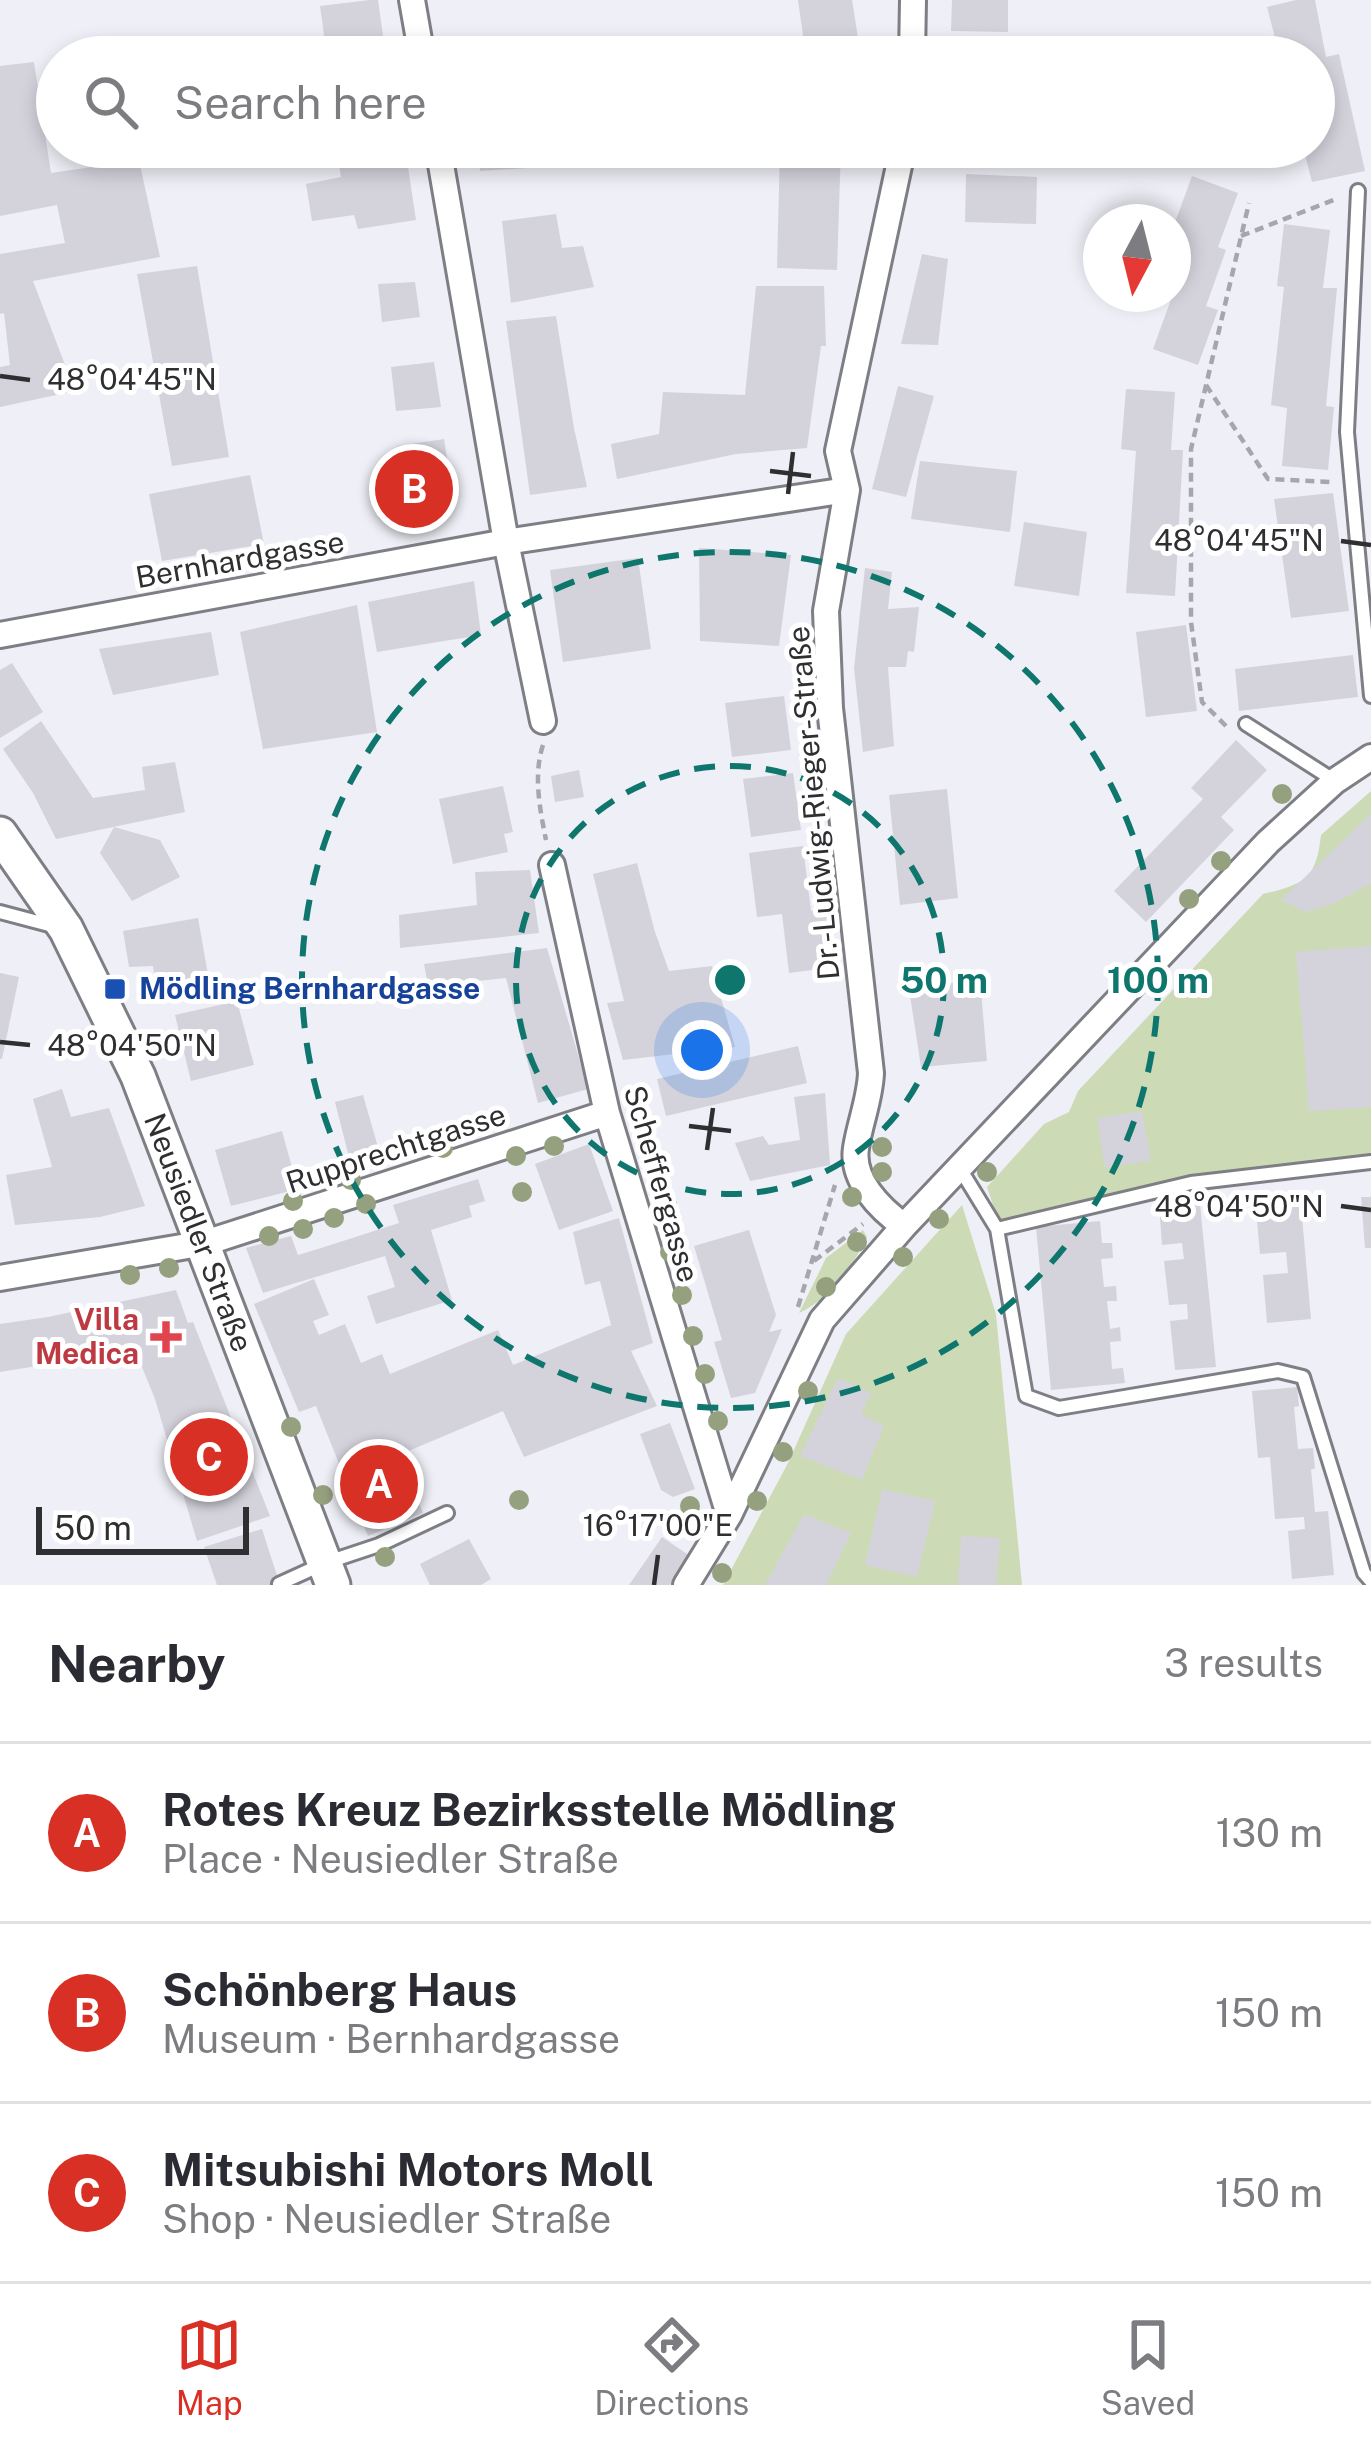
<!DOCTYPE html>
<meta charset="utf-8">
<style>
:root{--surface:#fff;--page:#f7f7f7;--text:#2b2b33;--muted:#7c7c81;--line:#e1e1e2;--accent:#d93025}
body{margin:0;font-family:"Public Sans",sans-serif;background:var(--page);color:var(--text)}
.compass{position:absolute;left:1083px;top:204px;width:108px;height:108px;border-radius:50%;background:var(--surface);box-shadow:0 6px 18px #0003;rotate:187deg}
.scale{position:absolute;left:36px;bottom:30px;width:213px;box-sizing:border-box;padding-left:12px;border:6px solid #2f2f32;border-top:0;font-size:33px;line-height:42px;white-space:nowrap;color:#2f2f32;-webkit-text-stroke:9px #fff;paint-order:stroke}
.you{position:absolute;left:702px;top:1050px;width:42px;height:42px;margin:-30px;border:9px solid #fff;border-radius:50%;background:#1a73e8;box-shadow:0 0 0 18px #1a73e833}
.badge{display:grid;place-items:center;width:78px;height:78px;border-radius:50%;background:var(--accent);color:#fff;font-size:39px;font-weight:700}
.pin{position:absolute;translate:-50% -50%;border:6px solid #fff;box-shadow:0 3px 12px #0006}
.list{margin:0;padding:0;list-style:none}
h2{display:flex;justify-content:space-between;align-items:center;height:156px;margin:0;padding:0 48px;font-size:51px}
h2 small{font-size:39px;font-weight:400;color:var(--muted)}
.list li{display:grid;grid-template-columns:78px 1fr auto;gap:36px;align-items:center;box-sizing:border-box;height:180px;padding:0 48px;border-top:3px solid var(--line)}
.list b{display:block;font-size:45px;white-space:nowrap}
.list p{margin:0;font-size:39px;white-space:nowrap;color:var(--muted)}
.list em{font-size:39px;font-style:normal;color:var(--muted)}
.icon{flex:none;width:66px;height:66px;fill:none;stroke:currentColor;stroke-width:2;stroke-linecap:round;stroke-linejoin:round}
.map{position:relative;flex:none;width:1371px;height:1585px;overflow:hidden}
.search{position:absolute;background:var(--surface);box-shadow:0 6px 18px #0003;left:36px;right:36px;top:36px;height:132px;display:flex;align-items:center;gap:30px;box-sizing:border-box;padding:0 42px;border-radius:66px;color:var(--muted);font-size:45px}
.sheet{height:696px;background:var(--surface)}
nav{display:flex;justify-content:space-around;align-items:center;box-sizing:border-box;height:168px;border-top:3px solid var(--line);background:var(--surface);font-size:33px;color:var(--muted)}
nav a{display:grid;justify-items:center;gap:6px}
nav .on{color:var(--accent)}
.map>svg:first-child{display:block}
.green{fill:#ccdbb5}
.building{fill:#d4d3dc}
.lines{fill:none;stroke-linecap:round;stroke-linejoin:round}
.lane-casing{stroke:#7e7e85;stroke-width:18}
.street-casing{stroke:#7e7e85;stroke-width:30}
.secondary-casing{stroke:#7e7e85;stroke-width:39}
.path{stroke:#a6a6ac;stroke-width:4.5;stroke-dasharray:9 6;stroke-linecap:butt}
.lane{stroke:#fff;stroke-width:12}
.street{stroke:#fff;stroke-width:24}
.secondary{stroke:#fff;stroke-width:33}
.tree{fill:#95a07e}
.ticks{fill:none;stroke:#2f2f32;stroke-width:4.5}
.ring{fill:none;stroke:#0f766e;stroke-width:6;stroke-dasharray:21 15}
.transit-dot{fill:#1a4fb4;stroke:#fff;stroke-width:4.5}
.health-dot{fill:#e0444e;stroke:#fff;stroke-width:4.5}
.labels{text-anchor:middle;stroke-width:10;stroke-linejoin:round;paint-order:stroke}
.street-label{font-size:30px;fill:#2f2f32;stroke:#fff}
.transit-label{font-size:30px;font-weight:bold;fill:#164399;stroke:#fff;text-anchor:start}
.health-label{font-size:30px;font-weight:bold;fill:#be3a42;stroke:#fff;text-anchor:end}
.ticks-label{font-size:30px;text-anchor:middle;fill:#2f2f32;stroke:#fff;stroke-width:10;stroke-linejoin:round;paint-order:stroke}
.centre{fill:#0f766e;stroke:#fff;stroke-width:6}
.ring-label{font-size:36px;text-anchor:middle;font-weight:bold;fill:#0f766e;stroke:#fff;stroke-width:10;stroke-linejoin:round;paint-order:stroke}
</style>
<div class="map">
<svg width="1371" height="1585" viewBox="0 0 1371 1585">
<rect width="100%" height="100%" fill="#efeff7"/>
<!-- green -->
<path class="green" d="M1371,791v363l-209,29 -164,37 -11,-33 57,-63 25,-12 9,-21 185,-197c42,-10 53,-15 58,-59z
M962,1205l34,109 26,271h-299l65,-122 58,-129z
M863,1230l4,7c-16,32 -36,61 -68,76l27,-55z"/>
<!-- building -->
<path class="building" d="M370,0h8l8,57h-59l-7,-51z
M798,0h54l8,50 -54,7z
M952,0h56v32l-57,-1z
M1296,0h19l11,57 13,-3 26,117 -53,11 -9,-35h11v-90h-34l-13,-50z
M34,62l17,111 88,-13 21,97 -127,24 42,110 -75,16v-40l10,-2 -6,-52 -4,1v-60l65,-11 -8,-38 -57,11v-150z
M336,147h69l11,73 -58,9 -4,-14 -42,6 -6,-37 35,-7z
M478,147h79l2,19 -79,5z
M780,147h61l-4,123 -60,-2z
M966,174l71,3 -1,47 -71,-2z
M1192,176l46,17 -20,54 8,3 -20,56 12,4 -20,55 -45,-16 20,-55v-34l8,-23 -8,-3v-6z
M556,214l6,34 21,-2 11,41 -83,16 -9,-82z
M1284,224l46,6 -7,58h14l-11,118 8,1 -6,63 -46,-4 5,-58 -16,-3 13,-118 -7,-1z
M922,254l26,5 -10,86 -37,-1z
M197,266l32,191 -57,9 -35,-192z
M415,282l5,35 -38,5 -4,-38z
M756,286h68l2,60h-5l-14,102 -71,6 -119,25 -6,-35 48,-10 4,-42 82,3z
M556,316l18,112 13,59 -57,8 -24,-174z
M434,362l7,45 -45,4 -5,-44z
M898,386l36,10 -28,101 -34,-8z
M1126,389l49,3 -4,58h12l-8,146 -49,-3 10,-142 -15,-2z
M444,439l11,68 -76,12 -6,-49 30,-4 -6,-20z
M920,461l97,10 -7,61 -99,-13z
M250,475l14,69 -102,17 -13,-67z
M1333,493l16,118 -58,7 -17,-119z
M1024,522l63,10 -8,64 -65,-10z
M699,548l92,7 -12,91 -79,-5z
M638,558l13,91 -88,13 -13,-92z
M865,568l27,4 -4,37 31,-2 -5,45 -6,-1 -2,16h-18l6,79 -31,6 -9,-84z
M474,581l7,54 -104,17 -9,-50z
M357,605l20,127 -114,17 -23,-117z
M1186,625l11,86 -51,6 -10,-85z
M211,632l8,43 -106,20 -14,-46z
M1353,655l5,42 -119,14 -4,-42z
M12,663l31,49 -43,26v-68z
M784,696l7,54 -59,7 -7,-54z
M41,721l52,77 52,-8 -3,-23 33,-5 10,50 -129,27 -23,-46 -30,-44z
M1236,740l31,30 -46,47 13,13 -88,92 -32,-31 89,-92 -12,-11z
M579,770l5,27 -29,5 -4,-26z
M793,773l8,57 -50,7 -8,-58z
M503,786l10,46 -9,2 4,18 -55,12 -14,-65z
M947,789l11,109 -58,7 -11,-110z
M1371,814v69l-36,20 -29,9 -25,-12z
M114,827l46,13 20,37 -48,24 -32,-48z
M803,846l8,65 17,-3 8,59 -47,6 -7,-59 -25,3 -8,-64z
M637,863l18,69 14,39 43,-5 23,81 -112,13 -16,-57 17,-2 -31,-127z
M530,870l9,63 -139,15 -1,-33 78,-10 -2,-33z
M198,918l11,62 -53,9 -3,-23 -24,1 -6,-36z
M1371,946v161l-62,4 -13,-159z
M547,948l41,141 -50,14 -32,-125 -78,8 -4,-22z
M0,973l19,4 -17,82h-2z
M980,979l7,82 -66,6 -12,-78z
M237,1001l17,64 -63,16 -16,-66z
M798,1046l9,37 -141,33 -9,-37z
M62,1089l9,28 38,-9 36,98 -45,11 -85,8 -9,-50 46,-8 -19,-68z
M825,1093l5,72 -80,16 -15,-38 28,-7 6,9 31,-5 -6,-43z
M363,1095l17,59 -30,7 -15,-59z
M1142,1111l9,50 -46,6 -8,-49z
M282,1131l16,58 -67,17 -16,-56z
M589,1144l24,67 -54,19 -24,-66z
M478,1179l7,22 -16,5 3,11 -41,13 21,70 -76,24 -9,-28 28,-9 -10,-31 -122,37 -17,-45 45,-12 7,19 20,-6 81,-26 -6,-18z
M1361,1197h10v51h-6z
M1200,1204l16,163 -41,3 -5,-49 18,-2 -1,-15 -18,1 -5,-44 20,-2 -2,-16 -20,2 -3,-40z
M1301,1205l10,114 -44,4 -4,-48 25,-2 -2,-21 -26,2 -4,-45z
M619,1218l34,125 -22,8 26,55 -133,51 -21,-46 -104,44 24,58 -55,23 -52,-130 -17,6 -45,-108 60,-25 15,36 -16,6 6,14 26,-11 16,39 21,-9 8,20 108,-44 15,35 98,-40 -11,-44 -15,4 -12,-53z
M1100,1221l2,22h10l1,15 -12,1 3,28 12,-1 1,15h-10l3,28 10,-2 1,14 -11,1 2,27 11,-1 2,15 -74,7 -15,-163z
M749,1230l27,85 -7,17 13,-3 -27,64 -24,5 -17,-56 8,-2 -28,-94z
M176,1290l12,33 5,-1 77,194 -73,25 -42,-142 -20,-49 -135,22v-48l48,-7z
M838,1378l33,15 -10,21 23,12 -22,54 -62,-24z
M1297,1387l2,19 -5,1 4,42 15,-1 2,21h-4l4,43 13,-1 6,64 -42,4 -4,-48 17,-2 -1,-12 -29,2 -5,-62 -12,1 -6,-67z
M670,1423l25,66 -22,8 -12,-7 -21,-56z
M882,1489l53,12 -18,76 -52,-12z
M804,1514l47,19 -25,52h-61z
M262,1529l18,56h-63l-13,-38z
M961,1536l39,2 -4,47h-38z
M662,1537l28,19 -20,29h-41z
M469,1539l22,40 -10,6h-51l-10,-21z"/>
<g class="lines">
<defs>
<path id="lane" d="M1358,191l-11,241 24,264
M1246,724l89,57
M0,912l53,14
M959,1167l38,62 29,167 33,12 219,-37 25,6 61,196 7,8
M997,1229l194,-46 180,-21
M279,1584l46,-21 54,-18 68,-32"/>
<path id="street" d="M412,0l10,57
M912,57l1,-57
M438,147l68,395 37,179
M903,147l-65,304 9,39 -21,121 4,97 41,365c-1,26 -11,49 -15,75 -5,32 24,61 48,78
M0,635l506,-93 341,-52
M552,865l55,248 122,402
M0,1278l205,-35 402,-130
M686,1585l43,-70 93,-195 82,-94 364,-384 67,-61 36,-24"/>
<g id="secondary">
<path id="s1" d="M0,834l66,95 72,147 195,509"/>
</g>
</defs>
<!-- lane casing -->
<use href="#lane" class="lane-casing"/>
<!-- street casing -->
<use href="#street" class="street-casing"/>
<!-- secondary casing -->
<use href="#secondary" class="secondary-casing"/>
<!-- path -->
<path class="path" d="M1241,236l95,-37
M1206,385l62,94 62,3
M1226,726l-24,-24 -11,-80v-173l58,-246
M543,745c-10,30 -3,65 3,95
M814,1261l49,-37
M798,1307l37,-122"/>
<!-- lane -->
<use href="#lane" class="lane"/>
<!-- street -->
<use href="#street" class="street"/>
<!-- secondary -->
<use href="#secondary" class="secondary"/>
</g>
<!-- trees -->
<g class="tree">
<circle cx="1282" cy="794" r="10"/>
<circle cx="1221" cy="861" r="10"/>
<circle cx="1189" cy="899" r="10"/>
<circle cx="554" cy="1146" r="10"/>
<circle cx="882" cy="1147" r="10"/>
<circle cx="443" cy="1148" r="10"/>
<circle cx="516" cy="1156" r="10"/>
<circle cx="661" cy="1169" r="10"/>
<circle cx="882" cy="1172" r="10"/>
<circle cx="987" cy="1172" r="10"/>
<circle cx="351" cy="1180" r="10"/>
<circle cx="522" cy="1192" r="10"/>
<circle cx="852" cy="1197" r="10"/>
<circle cx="293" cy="1201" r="10"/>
<circle cx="667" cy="1202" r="10"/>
<circle cx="366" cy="1204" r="10"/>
<circle cx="334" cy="1218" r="10"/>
<circle cx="939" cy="1219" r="10"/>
<circle cx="303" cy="1229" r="10"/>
<circle cx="269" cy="1236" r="10"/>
<circle cx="857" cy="1242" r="10"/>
<circle cx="670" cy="1252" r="10"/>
<circle cx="903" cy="1257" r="10"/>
<circle cx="169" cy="1268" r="10"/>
<circle cx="130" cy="1275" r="10"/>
<circle cx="826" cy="1287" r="10"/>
<circle cx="682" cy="1295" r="10"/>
<circle cx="693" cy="1336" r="10"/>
<circle cx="705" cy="1374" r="10"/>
<circle cx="808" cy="1391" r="10"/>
<circle cx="718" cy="1421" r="10"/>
<circle cx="291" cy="1427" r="10"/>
<circle cx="783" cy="1452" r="10"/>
<circle cx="323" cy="1495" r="10"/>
<circle cx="519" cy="1500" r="10"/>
<circle cx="757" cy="1501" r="10"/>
<circle cx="690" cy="1506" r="10"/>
<circle cx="385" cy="1557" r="10"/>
<circle cx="722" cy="1573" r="10"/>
</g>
<!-- ticks -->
<path class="ticks" d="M0,376l30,4M770,471l41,5M788,494l5,-42M1341,541l30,4M0,1042l30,3M689,1126l42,5M707,1150l6,-42M1341,1206l30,4M654,1585l4,-30"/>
<!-- distance rings -->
<g class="ring">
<circle cx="730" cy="980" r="214"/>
<circle cx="730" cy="980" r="428"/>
</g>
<!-- markers -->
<rect class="transit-dot" x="103" y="977" width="24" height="24" rx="6"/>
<path class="health-dot" d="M160 1319h12v12h12v12h-12v12h-12v-12h-12v-12h12z"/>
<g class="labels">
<!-- street labels -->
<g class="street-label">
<text transform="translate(240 560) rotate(-10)" y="10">Bernhardgasse</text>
<text transform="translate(814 803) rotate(-95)" y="10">Dr.-Ludwig-Rieger-Straße</text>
<text transform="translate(396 1149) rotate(-18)" y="10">Rupprechtgasse</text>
<text transform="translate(661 1184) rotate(74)" y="10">Scheffergasse</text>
<text dy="10" stroke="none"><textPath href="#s1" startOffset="447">Neusiedler Straße</textPath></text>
</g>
<!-- transit labels -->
<g class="transit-label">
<text x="139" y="999">Mödling Bernhardgasse</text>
</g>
<!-- health labels -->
<g class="health-label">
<text x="139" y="1330">Villa<tspan x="139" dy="34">Medica</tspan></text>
</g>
</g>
<g class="ticks-label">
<text x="132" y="390">48°04'45"N</text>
<text x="1239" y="551">48°04'45"N</text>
<text x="132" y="1056">48°04'50"N</text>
<text x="1239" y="1217">48°04'50"N</text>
<text x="658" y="1536">16°17'00"E</text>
</g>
<circle cx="730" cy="980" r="18" class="centre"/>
<g class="ring-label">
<text x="944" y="993">50 m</text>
<text x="1158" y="993">100 m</text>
</g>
</svg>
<svg class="compass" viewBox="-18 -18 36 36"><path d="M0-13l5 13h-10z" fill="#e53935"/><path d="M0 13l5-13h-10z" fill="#7c7c81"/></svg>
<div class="scale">50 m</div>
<div class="you"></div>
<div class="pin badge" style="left:379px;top:1484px">A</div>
<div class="pin badge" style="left:414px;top:489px">B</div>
<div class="pin badge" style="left:209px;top:1457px">C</div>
<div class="search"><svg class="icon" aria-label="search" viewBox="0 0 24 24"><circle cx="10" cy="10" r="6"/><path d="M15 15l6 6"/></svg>Search here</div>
</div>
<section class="sheet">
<h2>Nearby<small>3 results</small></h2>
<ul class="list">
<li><span class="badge">A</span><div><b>Rotes Kreuz Bezirksstelle Mödling</b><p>Place · Neusiedler Straße</p></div><em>130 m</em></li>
<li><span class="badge">B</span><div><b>Schönberg Haus</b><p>Museum · Bernhardgasse</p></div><em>150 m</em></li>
<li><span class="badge">C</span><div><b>Mitsubishi Motors Moll</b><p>Shop · Neusiedler Straße</p></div><em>150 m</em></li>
</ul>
</section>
<nav>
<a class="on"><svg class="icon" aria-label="map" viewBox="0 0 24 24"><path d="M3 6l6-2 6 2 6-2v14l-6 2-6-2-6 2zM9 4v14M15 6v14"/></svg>Map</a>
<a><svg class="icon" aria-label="directions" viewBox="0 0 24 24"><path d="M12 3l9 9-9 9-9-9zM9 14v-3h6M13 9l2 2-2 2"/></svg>Directions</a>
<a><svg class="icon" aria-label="saved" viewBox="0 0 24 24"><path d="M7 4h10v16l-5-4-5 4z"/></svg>Saved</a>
</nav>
